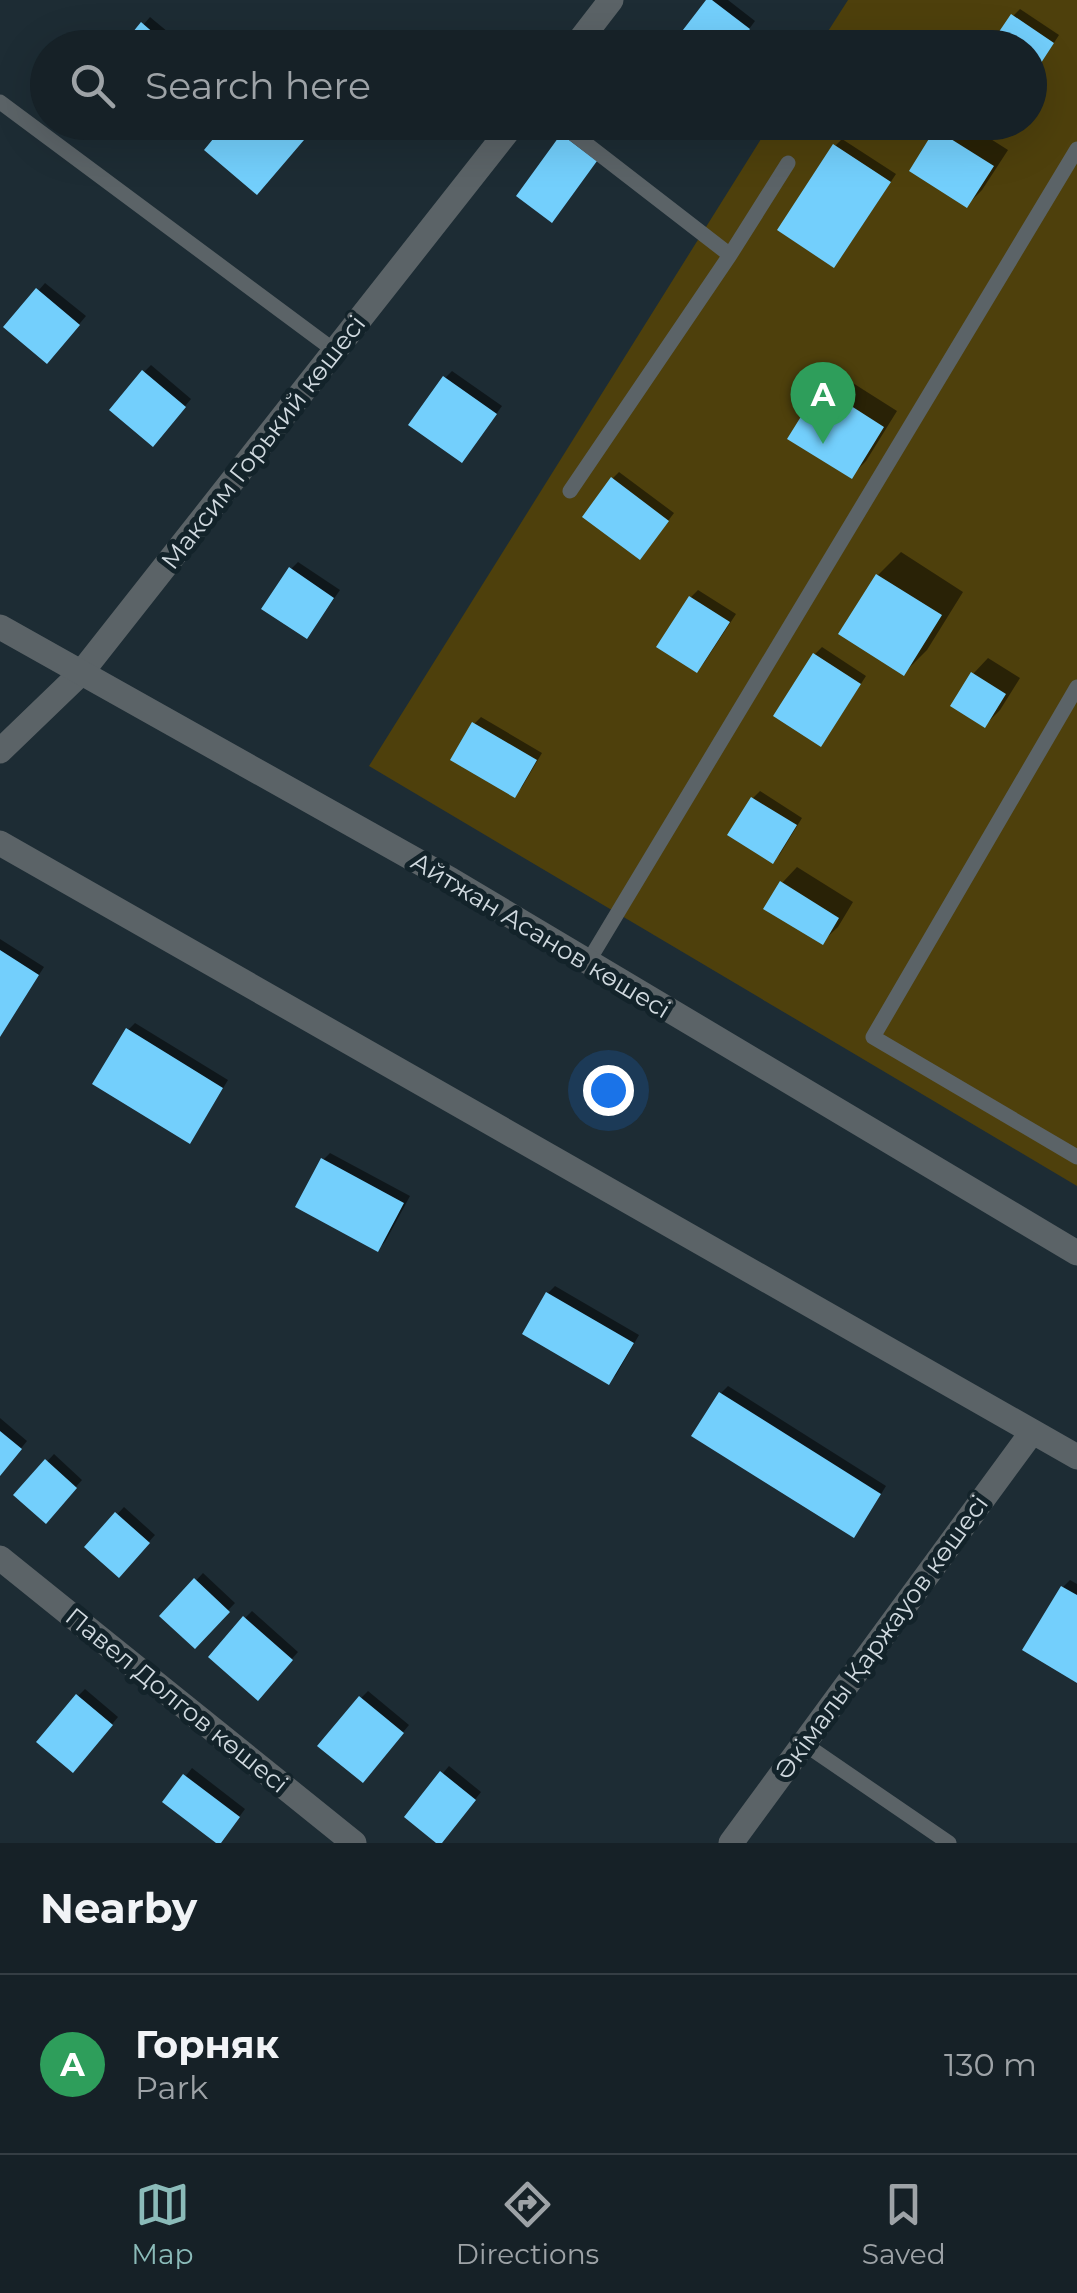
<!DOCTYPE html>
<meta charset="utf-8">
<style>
:root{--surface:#162127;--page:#232e33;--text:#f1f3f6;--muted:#9ea3a7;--line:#353e44;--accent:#8bbbb9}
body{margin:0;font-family:Montserrat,sans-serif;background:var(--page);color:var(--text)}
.you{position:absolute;left:608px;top:1090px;width:35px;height:35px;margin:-25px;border:8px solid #fff;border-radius:50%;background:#1a73e8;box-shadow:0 0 0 15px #1a73e833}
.badge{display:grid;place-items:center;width:65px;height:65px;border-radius:50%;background:var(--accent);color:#fff;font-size:32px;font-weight:700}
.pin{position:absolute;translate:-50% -82px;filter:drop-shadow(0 2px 5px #0008)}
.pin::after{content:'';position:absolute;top:52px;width:35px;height:30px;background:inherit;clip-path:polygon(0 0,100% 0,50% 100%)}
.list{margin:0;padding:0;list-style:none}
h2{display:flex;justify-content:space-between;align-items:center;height:130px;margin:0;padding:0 40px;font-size:42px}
h2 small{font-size:32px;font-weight:400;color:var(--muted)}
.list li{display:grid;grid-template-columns:65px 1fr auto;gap:30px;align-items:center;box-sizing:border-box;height:180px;padding:0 40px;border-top:2px solid var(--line)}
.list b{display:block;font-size:38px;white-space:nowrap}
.list p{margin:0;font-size:32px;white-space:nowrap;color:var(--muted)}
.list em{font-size:32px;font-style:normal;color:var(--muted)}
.icon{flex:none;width:55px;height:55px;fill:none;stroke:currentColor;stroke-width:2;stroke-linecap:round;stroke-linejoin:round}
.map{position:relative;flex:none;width:1077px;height:1843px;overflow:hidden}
.search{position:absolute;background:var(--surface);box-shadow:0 10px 40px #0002;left:30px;right:30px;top:30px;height:110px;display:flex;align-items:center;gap:25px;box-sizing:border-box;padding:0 35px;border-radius:55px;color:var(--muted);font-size:38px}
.sheet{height:310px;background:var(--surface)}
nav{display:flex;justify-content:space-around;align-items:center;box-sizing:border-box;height:140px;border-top:2px solid var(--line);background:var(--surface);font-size:28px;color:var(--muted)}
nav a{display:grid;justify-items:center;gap:5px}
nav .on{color:var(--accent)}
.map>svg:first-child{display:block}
.green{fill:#4e400c}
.shadow{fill:#0007}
.building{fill:#73cffc}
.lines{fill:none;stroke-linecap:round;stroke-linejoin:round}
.service{stroke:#5b6367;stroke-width:15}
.minor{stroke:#5b6367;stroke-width:25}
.tertiary{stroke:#5b6367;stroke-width:25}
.labels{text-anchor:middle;stroke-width:10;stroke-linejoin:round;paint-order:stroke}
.street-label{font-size:25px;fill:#d0d9df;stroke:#13232a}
</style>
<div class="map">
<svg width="1077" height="1843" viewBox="0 0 1077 1843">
<rect width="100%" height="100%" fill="#1d2c34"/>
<!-- green -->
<path class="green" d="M848,0h229v1186l-708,-420 402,-643 259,-1v-74l-212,-1z"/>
<!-- shadow -->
<path class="shadow" d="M709,0h19l27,21 -20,27z
M1020,9l39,26 -29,45v-32l-17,-32z
M150,17l36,30 -63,1z
M231,122h67l11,9 -45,54z
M945,122h19l44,28 -26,40 -15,15 -30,-74z
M842,139l54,35 -55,83 -7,7 1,-118z
M45,283l41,33 -32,38 -47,-27z
M151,365l40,34 -31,37 -16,-64z
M452,371l50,35 -34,47 -23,-75z
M837,373l60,38 -31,50 -15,15 -29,-88z
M619,472l55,41 -28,37 -34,-71z
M901,552l62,40 -36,58 -23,23 -62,-40 36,-58z
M298,562l42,28 -27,39 -22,-60z
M698,590l38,24 -32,49 -7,7 -37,-24 31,-49z
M822,647l44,29 -39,60 -51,-21 39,-61z
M988,658l32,20 -20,32 -15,15 -12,-51z
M481,717l61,36 -20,34 -7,7 -41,-70z
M760,791l42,27 -22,36 -7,7 -42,-27 22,-36z
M797,867l56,35 -15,25 -16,15 -40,-59z
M0,939l44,28 -44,68z
M135,1023l93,57 -32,53 -68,-103z
M330,1153l80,43 -25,46 -7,7 -55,-89z
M555,1286l84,49 -23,40 -7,7 -61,-89z
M728,1386l158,100 -26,42 -7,7 -132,-142z
M0,1418l27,23 -27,33z
M54,1454l28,26 -37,41 -29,-26z
M124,1507l31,28 -36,40 -32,-28z
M203,1573l32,30 -40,42 -32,-29z
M1070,1580l7,4v96l-51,-31 37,-62z
M252,1611l46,41 -34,38 -19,-72z
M85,1689l33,28 -38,46 -2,-67z
M368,1691l41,34 -40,48 -8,-75z
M449,1766l32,26 -35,44 -39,-20z
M192,1768l53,41 -19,26 -61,-33z"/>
<!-- building -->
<path class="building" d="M706,0h6l38,29 -14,19h-48l-12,-9z
M1011,14l43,29 -24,37v-32h-42z
M141,22l30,26h-51z
M227,122h56l21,18 -47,55 -53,-45z
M935,129l59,37 -27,42 -58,-37z
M561,134l36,27 -45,62 -36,-27z
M833,144l58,38 -57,86 -57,-38z
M36,288l44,37 -33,39 -44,-37z
M142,370l44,37 -33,40 -44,-37z
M443,376l54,38 -35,49 -54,-38z
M820,386l64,41 -32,52 -65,-40z
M611,477l58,44 -29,39 -58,-43z
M289,567l45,31 -27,41 -46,-30z
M876,574l66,41 -38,61 -66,-42z
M689,596l41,26 -33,51 -41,-26z
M813,653l48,31 -40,63 -48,-31z
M971,672l35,22 -21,34 -35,-22z
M472,722l65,38 -22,38 -65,-38z
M751,797l46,28 -24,39 -46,-29z
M780,881l59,37 -16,27 -60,-36z
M0,950l39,25 -39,62z
M126,1028l97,60 -33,56 -98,-60z
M321,1158l83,45 -26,49 -83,-45z
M546,1292l88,51 -25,42 -87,-51z
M719,1392l162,102 -27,44 -163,-102z
M0,1431l22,18 -22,27z
M45,1459l32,29 -31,36 -33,-29z
M115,1512l35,31 -31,35 -35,-31z
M194,1578l36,34 -35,37 -36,-33z
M1061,1586l16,9v88l-55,-33z
M243,1616l50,44 -35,41 -50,-44z
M76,1694l37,31 -40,48 -37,-31z
M359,1696l45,37 -41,50 -46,-37z
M440,1771l36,29 -34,43h-6l-32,-26z
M183,1774l57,43 -19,26h-5l-54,-41z"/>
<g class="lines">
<!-- service -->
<path class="service" d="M0,102l335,249
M558,122l172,133 -160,236
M730,255l58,-92
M1077,687l-204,350 204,120
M588,962l489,-813
M803,1743l146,100"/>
<!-- minor -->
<path class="minor" d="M574,48l37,-48
M0,751l81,-78 434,-551
M0,843l1077,614
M0,1558l354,285
M731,1843l301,-411"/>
<!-- tertiary -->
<path class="tertiary" d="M0,627l451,253 626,373"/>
</g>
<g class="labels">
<!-- street labels -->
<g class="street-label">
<text transform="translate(263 442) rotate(-52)" y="9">Максим Горький көшесі</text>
<text transform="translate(541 935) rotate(31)" y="9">Айтжан Асанов көшесі</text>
<text transform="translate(881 1637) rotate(-54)" y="9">Әкімалы Қаржауов көшесі</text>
<text transform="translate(177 1700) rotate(39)" y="9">Павел Долгов көшесі</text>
</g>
</g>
</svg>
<div class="you"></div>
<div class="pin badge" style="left:823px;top:444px;background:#2e9e5b">A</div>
<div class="search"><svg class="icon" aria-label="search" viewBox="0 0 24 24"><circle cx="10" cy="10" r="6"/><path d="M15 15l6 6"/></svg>Search here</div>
</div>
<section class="sheet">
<h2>Nearby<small></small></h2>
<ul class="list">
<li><span class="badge" style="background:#2e9e5b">A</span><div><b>Горняк</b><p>Park</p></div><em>130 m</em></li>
</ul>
</section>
<nav>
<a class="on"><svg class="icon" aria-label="map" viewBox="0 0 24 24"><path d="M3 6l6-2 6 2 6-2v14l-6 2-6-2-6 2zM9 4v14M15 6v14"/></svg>Map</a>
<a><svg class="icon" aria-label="directions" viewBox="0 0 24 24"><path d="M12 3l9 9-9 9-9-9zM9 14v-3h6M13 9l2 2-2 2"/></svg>Directions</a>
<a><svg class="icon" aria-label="saved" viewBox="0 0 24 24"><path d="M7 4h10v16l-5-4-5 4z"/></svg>Saved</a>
</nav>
